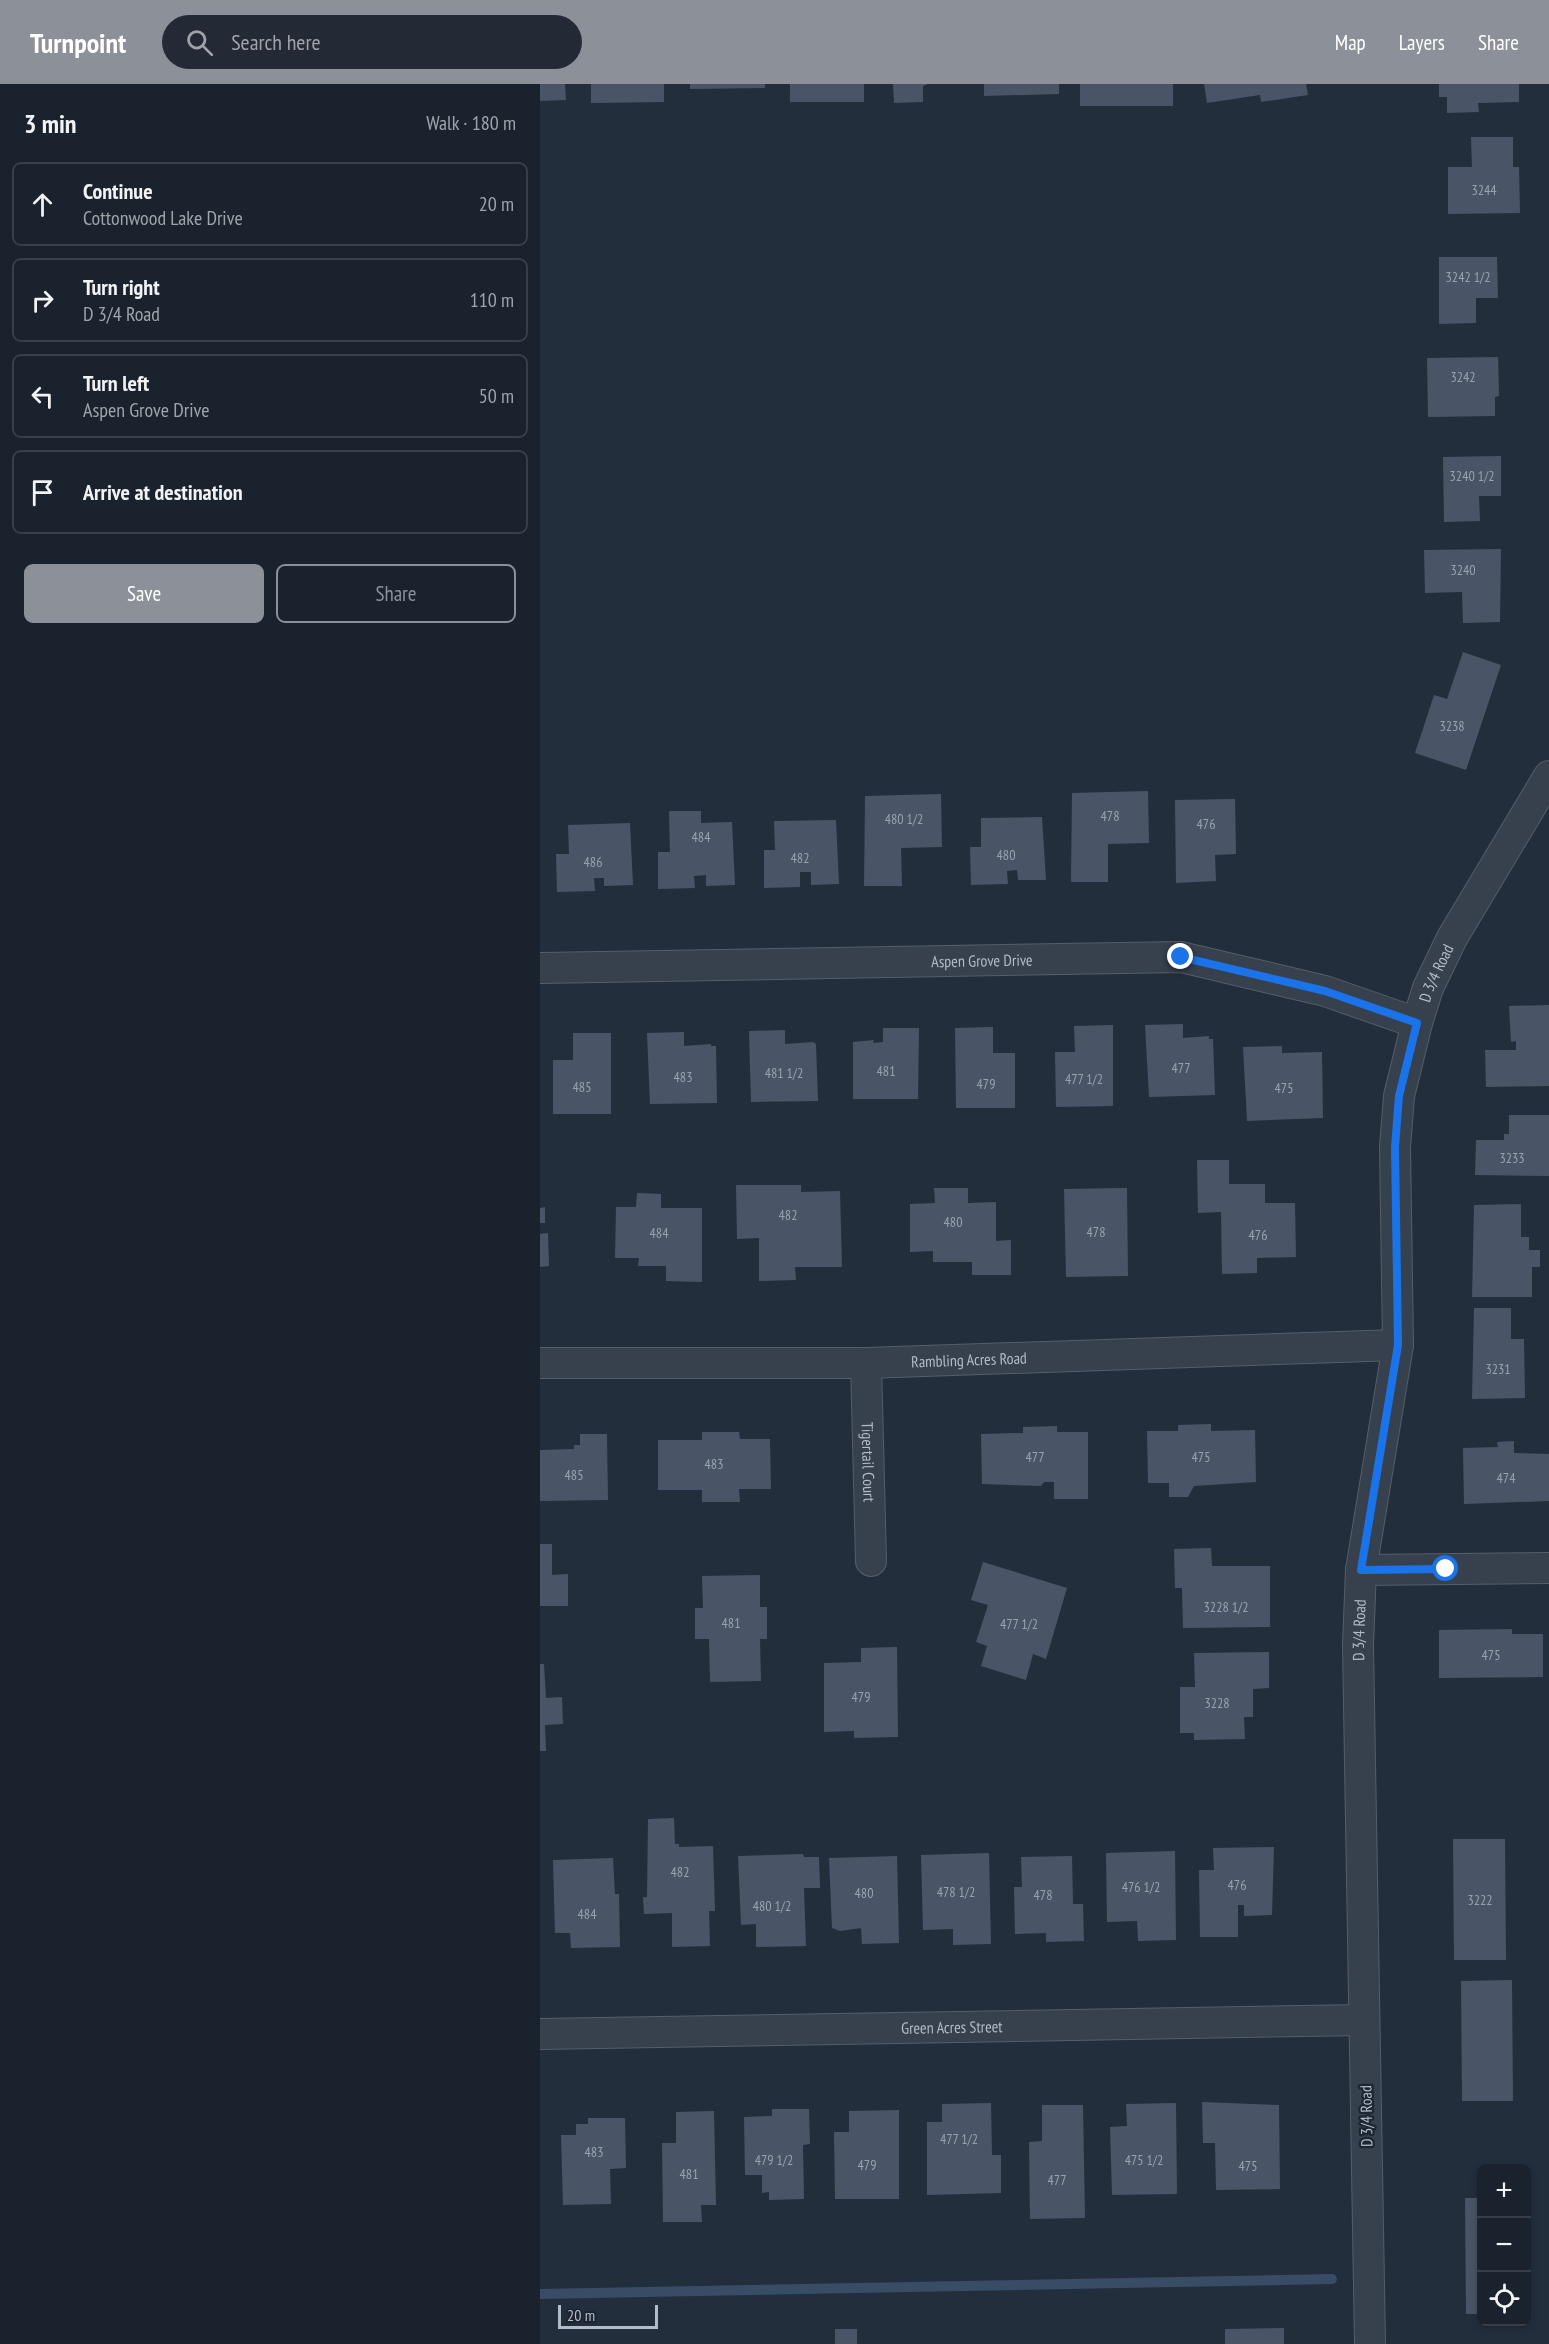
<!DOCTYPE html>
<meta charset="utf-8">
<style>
:root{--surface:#1a222e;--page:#232a36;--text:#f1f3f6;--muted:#9fa4aa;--line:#383f4a;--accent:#8c9099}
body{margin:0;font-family:"PT Sans Narrow",sans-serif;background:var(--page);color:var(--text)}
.controls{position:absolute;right:18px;bottom:18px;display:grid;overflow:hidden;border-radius:9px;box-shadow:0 3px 9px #0003}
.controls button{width:54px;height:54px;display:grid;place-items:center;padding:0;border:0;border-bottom:2px solid var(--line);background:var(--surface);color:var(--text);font:30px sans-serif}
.scale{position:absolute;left:18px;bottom:15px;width:100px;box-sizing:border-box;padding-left:6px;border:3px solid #b2bbc8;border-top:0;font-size:16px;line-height:21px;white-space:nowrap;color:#b2bbc8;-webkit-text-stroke:4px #1c2531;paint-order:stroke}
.stop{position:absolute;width:18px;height:18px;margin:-14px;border:4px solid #1a73e8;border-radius:50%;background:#fff}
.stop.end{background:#1a73e8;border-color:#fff;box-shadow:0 2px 6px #0008}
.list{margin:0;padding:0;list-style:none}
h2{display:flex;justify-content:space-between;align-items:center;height:78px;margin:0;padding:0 24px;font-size:26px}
h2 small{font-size:20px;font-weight:400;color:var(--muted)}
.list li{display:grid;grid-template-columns:39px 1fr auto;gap:18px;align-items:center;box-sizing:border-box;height:84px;margin:0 12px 12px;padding:0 12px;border:2px solid var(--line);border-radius:9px}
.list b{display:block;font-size:22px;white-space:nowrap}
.list p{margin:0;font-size:20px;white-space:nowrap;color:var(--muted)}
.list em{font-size:20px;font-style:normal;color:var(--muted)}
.actions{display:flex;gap:12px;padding:18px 24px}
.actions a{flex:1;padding:14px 0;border:2px solid var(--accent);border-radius:9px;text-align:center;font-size:21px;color:var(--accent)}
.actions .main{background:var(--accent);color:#fff}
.icon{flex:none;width:33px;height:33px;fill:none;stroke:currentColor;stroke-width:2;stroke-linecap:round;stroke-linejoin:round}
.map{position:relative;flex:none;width:1009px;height:2260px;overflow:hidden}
header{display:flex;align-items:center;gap:36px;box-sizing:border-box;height:84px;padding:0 30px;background:var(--accent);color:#fff}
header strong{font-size:28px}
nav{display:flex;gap:33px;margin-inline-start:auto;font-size:21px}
.search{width:420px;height:54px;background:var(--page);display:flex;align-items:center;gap:15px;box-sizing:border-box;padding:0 21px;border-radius:33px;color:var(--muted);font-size:22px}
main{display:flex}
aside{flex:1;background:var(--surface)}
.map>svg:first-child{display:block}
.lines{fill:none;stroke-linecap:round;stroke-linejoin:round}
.stream{stroke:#384c66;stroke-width:10}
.building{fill:#495566}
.street-casing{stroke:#555e6a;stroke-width:32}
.street{stroke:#37404d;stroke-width:30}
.route{stroke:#1a73e8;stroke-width:8}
.labels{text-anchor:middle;stroke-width:4.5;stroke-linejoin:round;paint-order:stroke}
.number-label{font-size:14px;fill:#98a2b0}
.street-label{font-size:16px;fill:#b2bbc8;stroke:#1c2531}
</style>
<header>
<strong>Turnpoint</strong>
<div class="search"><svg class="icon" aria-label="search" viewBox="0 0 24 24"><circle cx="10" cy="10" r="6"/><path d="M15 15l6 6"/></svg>Search here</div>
<nav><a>Map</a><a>Layers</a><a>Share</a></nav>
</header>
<main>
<aside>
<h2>3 min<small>Walk · 180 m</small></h2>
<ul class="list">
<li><svg class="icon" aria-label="ahead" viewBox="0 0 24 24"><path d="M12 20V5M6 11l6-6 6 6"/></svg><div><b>Continue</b><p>Cottonwood Lake Drive</p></div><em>20 m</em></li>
<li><svg class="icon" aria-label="right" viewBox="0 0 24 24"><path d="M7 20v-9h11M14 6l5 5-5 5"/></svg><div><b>Turn right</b><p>D 3/4 Road</p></div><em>110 m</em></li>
<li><svg class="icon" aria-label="left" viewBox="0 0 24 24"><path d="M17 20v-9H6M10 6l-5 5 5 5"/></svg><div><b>Turn left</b><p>Aspen Grove Drive</p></div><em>50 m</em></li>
<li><svg class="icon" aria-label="arrive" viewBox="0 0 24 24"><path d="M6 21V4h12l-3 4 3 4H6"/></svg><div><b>Arrive at destination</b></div></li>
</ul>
<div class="actions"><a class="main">Save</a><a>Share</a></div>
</aside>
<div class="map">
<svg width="1009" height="2260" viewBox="0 0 1009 2260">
<rect width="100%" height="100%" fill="#232e3d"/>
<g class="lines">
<!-- stream -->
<path class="stream" d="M0,2210l792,-15"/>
</g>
<!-- building -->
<path class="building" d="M0,0h25l1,16 -26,1z
M51,0h73v18l-73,1z
M150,0h75v4l-75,1z
M250,0h74v18h-74z
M353,0h35l-5,2v16l-29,1z
M444,0h75v10l-75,2z
M540,0h93v22h-93z
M664,0h102l2,11 -47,7 -1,-7 -53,8z
M899,0h80v18l-41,1 1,9 -32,1v-16h-8z
M931,53h42v30h6l1,46 -72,1v-47h24z
M899,173h58l1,41h-22v25l-37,1z
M958,273l1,39 -4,1v19l-67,1 -1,-59z
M961,372v40h-22l1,25 -36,1 -1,-65z
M961,465l-1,73 -37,1 -1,-31 -37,1 -1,-43z
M923,568l38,13 -35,105 -51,-17 19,-58 13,4z
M608,707l1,52 -41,1v38h-37l1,-89z
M401,710l1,53 -41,1 1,38h-38l1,-90z
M695,715l1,55 -21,1 1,26 -40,2 -1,-83z
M129,727h32v12l31,-1 3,63 -29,1v-11l-12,1 1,12 -37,1v-37h12z
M502,733l4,63h-28l-1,-10 -10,1 1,13 -37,1 -1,-38h11v-29z
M296,736l3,64 -28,1v-13h-11v15l-36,1v-38h11l-1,-29z
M90,739l3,62 -29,1v-8h-10l1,13 -38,1 -1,-38h13l-1,-29z
M1009,921v81l-63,1 -1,-37h31v-9l-5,1 -2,-36z
M643,940v14l26,-2v3h4l2,56 -66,2 -4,-72z
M573,941v81l-57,1 -1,-55h20l-1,-26z
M453,943v26h22v55h-59l-1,-80z
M343,944h36l-1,71h-65v-57l21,-2 -1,3 10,-1z
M245,946v14l28,-2 3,2 2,57 -67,1 -2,-71z
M144,948v14l27,-2v2h5l1,57 -67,1 -3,-71z
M33,949h38v81h-58v-54h20z
M742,962v7l40,-1 1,66 -76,3 -4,-74z
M969,1031h40v61l-74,-1 1,-35h28v-6h5z
M657,1076h32v24h36v19h30l1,54 -39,1v15l-35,1 -1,-62 -23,1z
M196,1101h65v7l39,-1 2,76h-47l1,13 -37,1v-43l-22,1z
M394,1104h34v15l28,-1v39l15,-1v35h-39v-13h-39v-11l-23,1v-48l25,-1z
M587,1104l1,88 -62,1 -2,-88z
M97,1109l24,1v14h41v74l-36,-1v-15h-28l1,-8h-24l1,-51h20z
M981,1120v33h8v13h11v17h-8v30h-60l2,-92z
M5,1123v16h-5v-15z
M8,1149l1,33 -9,1v-33z
M934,1224h37v31h13l1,59 -53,1z
M671,1340v7l44,-1 1,52 -62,4 -6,11h-19v-14h-21l-1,-52h31v-6z
M517,1342v6h31v67h-34v-17h-10l-3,4 -59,-2 -1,-50 42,-1v-6z
M162,1348h37l1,7h30l1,50h-32l1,13h-38v-12h-44v-50h44z
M40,1350h27l1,66 -68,1v-51l34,-1v-4h6z
M974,1357v12l35,1v47l-85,3 -1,-56 35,-1 -1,-5z
M0,1460h12v31l16,-1v32h-28z
M671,1464l1,18h58v61l-87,1 -1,-40h-7l-1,-39z
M443,1478l84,26 -21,71 -13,-5 -7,26 -45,-14 6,-20 -11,-4 12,-37 -17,-5z
M220,1491v32h7v32h-7l1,42 -51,1 -1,-43h-14v-31h8l-1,-32z
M972,1545v5h31v43l-104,1v-48z
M357,1563l1,90 -44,1v-7l-30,1v-69l37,-1v-14z
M729,1568v36l-16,1v28h-9l1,22 -51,1v-7h-14v-46h15l-1,-34z
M0,1580h4l2,34 16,-1 1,27 -18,1 1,26h-6z
M134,1734l1,26h4v3l34,-1 2,65h-6l1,35 -38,1v-34l-28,1 -1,-17h4l1,-78z
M913,1755h52l1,121h-52z
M734,1763l-2,68 -28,1v-11h-6v32h-38l-1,-67h15l-1,-22z
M635,1767l1,89 -38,1 -1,-20 -30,1 -1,-69z
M449,1769l2,91 -38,1v-16l-30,1 -2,-75z
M263,1770l1,3h15l1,31h-16l2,58 -50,1v-23l-15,1 -3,-69z
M357,1772l2,87 -37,1 -1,-16 -21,3 -8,-3 -3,-70z
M532,1772l1,48h10l1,37 -38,1v-9l-31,1 -1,-47h8l-1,-30z
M73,1774l2,36h4l1,53 -49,1 -1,-15h-15l-2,-73z
M972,1896l1,121h-51l-1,-120z
M662,2018l77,3 1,84 -64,1 -1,-47h-12z
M451,2019l1,52h9v38l-74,2v-73h15v-18z
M636,2019l1,91 -65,1 -2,-68 17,-1 -1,-22z
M502,2021h41l2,113 -55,1 -1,-77 13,-1z
M232,2025h37l1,35 -7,1 1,54 -35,1v-8l-7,1v-18h-17l-1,-58 28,-1z
M359,2026v89h-64l-1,-67h15v-21z
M174,2027l2,94h-15l1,17h-39l-1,-79h14v-31z
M48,2034h37l1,50 -16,1 1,35 -48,1 -2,-70h15v-11h12z
M925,2114h17v116h-16z
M744,2244v16h-59v-15z
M295,2245h22v15h-22z"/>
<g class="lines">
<defs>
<g id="street">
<path id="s1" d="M0,884l641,-11 144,34 92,32"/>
<path id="s2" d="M0,1279h326l532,-18"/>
<path id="s3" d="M326,1279l5,198"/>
<path d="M821,1486l188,-2"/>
<path id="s4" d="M0,1950l824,-14"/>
<path id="s5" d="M830,2260l-12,-699 3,-75 37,-225 -3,-198 4,-51 18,-73 11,-35 24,-50 97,-162"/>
</g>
</defs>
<!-- street casing -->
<use href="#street" class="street-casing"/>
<!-- street -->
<use href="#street" class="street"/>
</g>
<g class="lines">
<!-- route -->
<path class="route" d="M641,873l144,34 92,32 -18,73 -4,51 3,198 -37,225 85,-1"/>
</g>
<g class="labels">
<!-- number labels -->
<g class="number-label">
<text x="944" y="111">3244</text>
<text x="928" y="198">3242 1/2</text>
<text x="923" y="298">3242</text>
<text x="932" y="397">3240 1/2</text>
<text x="923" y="491">3240</text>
<text x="912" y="647">3238</text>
<text x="570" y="737">478</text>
<text x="364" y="740">480 1/2</text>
<text x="666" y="745">476</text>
<text x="161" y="758">484</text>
<text x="466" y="776">480</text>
<text x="260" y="779">482</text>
<text x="53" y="783">486</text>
<text x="641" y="989">477</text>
<text x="346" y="992">481</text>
<text x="244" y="994">481 1/2</text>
<text x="143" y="998">483</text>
<text x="544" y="1000">477 1/2</text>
<text x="446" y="1005">479</text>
<text x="42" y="1008">485</text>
<text x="744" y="1009">475</text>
<text x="972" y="1079">3233</text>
<text x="248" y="1136">482</text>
<text x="413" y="1143">480</text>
<text x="556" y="1153">478</text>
<text x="119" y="1154">484</text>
<text x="718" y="1156">476</text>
<text x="958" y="1290">3231</text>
<text x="495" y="1378">477</text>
<text x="661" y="1378">475</text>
<text x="174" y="1385">483</text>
<text x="34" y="1396">485</text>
<text x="966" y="1399">474</text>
<text x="686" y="1528">3228 1/2</text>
<text x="191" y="1544">481</text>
<text x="479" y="1545">477 1/2</text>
<text x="951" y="1576">475</text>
<text x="321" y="1618">479</text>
<text x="677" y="1624">3228</text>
<text x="140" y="1793">482</text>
<text x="697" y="1806">476</text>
<text x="601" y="1808">476 1/2</text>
<text x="416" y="1813">478 1/2</text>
<text x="324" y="1814">480</text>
<text x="503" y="1816">478</text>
<text x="940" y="1821">3222</text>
<text x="232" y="1827">480 1/2</text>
<text x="47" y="1835">484</text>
<text x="419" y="2060">477 1/2</text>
<text x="54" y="2073">483</text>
<text x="234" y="2081">479 1/2</text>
<text x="604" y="2081">475 1/2</text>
<text x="327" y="2086">479</text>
<text x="708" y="2087">475</text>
<text x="149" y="2095">481</text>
<text x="517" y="2101">477</text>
</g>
<!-- street labels -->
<g class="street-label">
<text dy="6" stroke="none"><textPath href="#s1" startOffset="442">Aspen Grove Drive</textPath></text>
<text dy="6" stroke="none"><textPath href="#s5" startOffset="1380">D 3/4 Road</textPath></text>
<text dy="6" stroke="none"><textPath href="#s2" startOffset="429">Rambling Acres Road</textPath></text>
<text dy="6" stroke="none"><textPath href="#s3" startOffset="99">Tigertail Court</textPath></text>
<text dy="6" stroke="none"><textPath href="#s5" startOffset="714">D 3/4 Road</textPath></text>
<text dy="6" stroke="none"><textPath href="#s4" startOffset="412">Green Acres Street</textPath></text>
<text transform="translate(826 2032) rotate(-91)" y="6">D 3/4 Road</text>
</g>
</g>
</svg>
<div class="controls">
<button>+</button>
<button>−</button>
<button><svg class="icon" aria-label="locate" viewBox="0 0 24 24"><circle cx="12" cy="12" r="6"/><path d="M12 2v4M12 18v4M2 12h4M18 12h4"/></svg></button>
</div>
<div class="scale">20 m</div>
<div class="stop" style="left:906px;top:1485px"></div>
<div class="stop end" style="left:641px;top:873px"></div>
</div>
</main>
